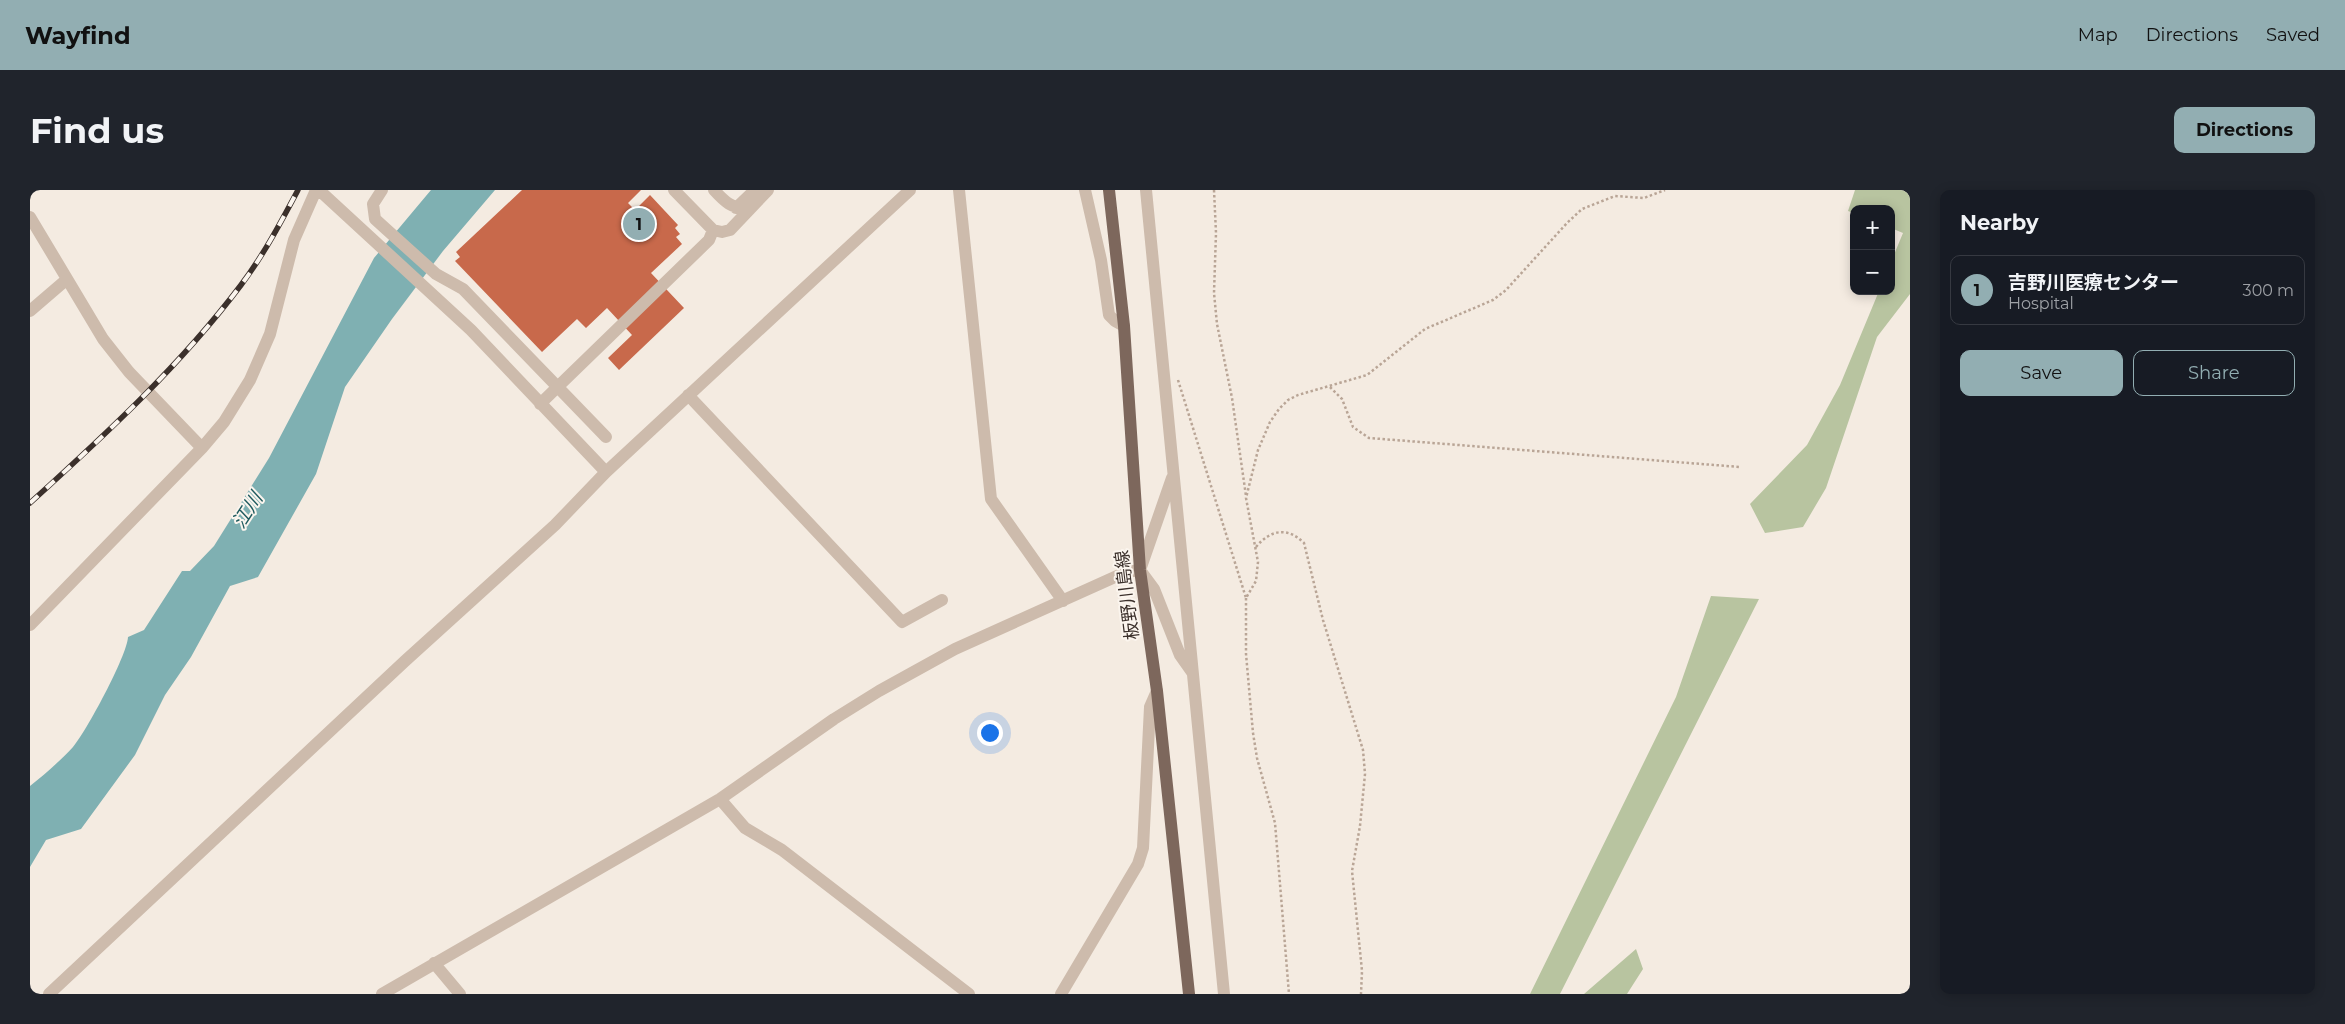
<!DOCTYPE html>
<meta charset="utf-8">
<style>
:root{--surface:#171b24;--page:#20242c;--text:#f1f3f6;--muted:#9ea1a6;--line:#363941;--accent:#92aeb2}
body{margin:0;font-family:Montserrat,"Noto Sans JP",sans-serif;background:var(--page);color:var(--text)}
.controls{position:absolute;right:15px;top:15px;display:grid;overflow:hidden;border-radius:10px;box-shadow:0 2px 12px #0003}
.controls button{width:45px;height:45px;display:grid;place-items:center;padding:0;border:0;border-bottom:1px solid var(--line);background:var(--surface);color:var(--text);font:25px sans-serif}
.you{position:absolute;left:959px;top:542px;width:18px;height:18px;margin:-12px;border:4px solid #fff;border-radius:50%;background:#1a73e8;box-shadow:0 0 0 8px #1a73e833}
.badge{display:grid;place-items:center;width:32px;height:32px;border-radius:50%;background:var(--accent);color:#111;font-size:16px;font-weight:700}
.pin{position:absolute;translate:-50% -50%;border:2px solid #fff;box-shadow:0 1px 5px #0006}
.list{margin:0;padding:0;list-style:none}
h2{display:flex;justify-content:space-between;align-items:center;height:65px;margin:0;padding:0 20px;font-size:21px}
h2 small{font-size:16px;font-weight:400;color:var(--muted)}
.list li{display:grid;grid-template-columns:32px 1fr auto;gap:15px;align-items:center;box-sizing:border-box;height:70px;margin:0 10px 10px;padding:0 10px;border:1px solid var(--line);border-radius:10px}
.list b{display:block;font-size:19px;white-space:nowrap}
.list p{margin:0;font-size:16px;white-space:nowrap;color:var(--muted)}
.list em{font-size:16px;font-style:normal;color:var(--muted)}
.actions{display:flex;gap:10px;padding:15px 20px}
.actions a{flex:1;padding:11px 0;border:1px solid var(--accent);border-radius:10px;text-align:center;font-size:18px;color:var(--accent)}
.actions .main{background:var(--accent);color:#111}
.map{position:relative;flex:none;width:1880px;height:804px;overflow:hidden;border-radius:10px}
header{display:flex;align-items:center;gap:30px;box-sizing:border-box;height:70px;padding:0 25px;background:var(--accent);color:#111}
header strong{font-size:24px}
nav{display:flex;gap:28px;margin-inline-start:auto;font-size:18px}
.intro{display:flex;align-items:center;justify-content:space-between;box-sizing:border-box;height:120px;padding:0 30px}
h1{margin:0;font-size:35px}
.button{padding:12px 22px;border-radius:10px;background:var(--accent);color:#111;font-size:18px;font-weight:700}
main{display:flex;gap:30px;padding:0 30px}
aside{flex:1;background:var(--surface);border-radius:10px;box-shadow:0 2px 12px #0003}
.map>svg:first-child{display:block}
.green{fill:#b8c4a0}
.water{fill:#7fb0b2}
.building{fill:#c8694b}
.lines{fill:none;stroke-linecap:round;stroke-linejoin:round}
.path{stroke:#b9a596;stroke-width:2.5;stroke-dasharray:2.5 2.5;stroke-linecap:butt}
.minor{stroke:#cdbbac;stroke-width:12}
.major{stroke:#7d675c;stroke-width:12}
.rail-casing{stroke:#3b302b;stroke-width:5.5}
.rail{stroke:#fbf5ee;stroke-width:4;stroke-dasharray:11;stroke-linecap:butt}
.labels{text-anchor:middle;stroke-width:4;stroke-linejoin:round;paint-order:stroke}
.street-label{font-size:18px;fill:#3b302b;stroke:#fbf5ee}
.water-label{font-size:19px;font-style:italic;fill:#1f5a5e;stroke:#fbf5ee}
</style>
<header>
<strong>Wayfind</strong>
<nav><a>Map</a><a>Directions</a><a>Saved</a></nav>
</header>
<div class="intro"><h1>Find us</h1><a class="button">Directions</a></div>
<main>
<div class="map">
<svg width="1880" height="804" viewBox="0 0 1880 804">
<rect width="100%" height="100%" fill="#f4ebe1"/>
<!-- green -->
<path class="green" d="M1825,0h55v104l-33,43 -51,151 -23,39 -38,6 -15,-29 57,-59 33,-60 39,-94h12v-29l12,-29 -12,-5v-19h-37v4l-6,-2z
M1681,406l48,3 -199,395h-30l146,-297z
M1606,759l7,20 -16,25h-43z"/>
<!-- water -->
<path class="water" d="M401,0h64l-52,61 -51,68 -47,68 -29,87 -58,103 -28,9 -39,71 -26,38 -30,60 -54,74 -35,11 -16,27v-81c14,-11 31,-26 43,-39 13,-15 54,-91 55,-110l16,-7 38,-59h8l24,-25 55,-88 105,-200z"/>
<!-- building -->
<path class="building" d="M492,0h119l-13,13 7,7 15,-15 28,30 -3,3 5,6 -4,3 6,7 -31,29 33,35 -65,62 -11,-12 24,-23 -25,-27 -21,20 -9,-9 -35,33 -87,-91 5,-4 -4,-5z"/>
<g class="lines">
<!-- path -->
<path class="path" d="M1184,0l2,43 -2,60 3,31 15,74 14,98
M1148,190l68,218 10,-17 2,-19 -12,-64 12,-48 12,-28 9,-13 9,-9 10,-5 69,-20 58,-46 68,-29 13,-10 61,-67 15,-14 33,-13 29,2 21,-8
M1300,197l12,12 11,28 16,11 371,29
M1226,357c15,-18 32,-20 48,-4l19,77 40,130 2,24 -5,52 -8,45 10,100 -1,23
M1216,408v56l7,79 4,25 18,65 14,171"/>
<!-- minor -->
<path class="minor" d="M289,0l152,140 135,142
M352,0l-9,14 2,15 11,10 50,45 27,15 143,148
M644,0l39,40 9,2 8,-2 38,-40
M684,0c11,12 17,18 34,19
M929,0l32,309 72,102
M1055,0l16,70 8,55 6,6 9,5
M1116,0l78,804
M706,18l19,-18
M0,27l73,122 26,33 73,76
M0,121l36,-31
M658,205l214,227 40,-22
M510,214l169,-164 4,-10
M1110,380l14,19 26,66 12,17
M1110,380l32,-92
M0,435l172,-177 22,-26 26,-42 20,-46 24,-94 22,-50
M690,609l25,29 37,22 187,144
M404,773l26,31
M19,804l356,-333 150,-136 51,-53 304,-282
M352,804l338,-195 114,-80 45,-28 76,-42 171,-77 14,-2
M1031,804l77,-130 5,-16 7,-141 7,-16"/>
<!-- major -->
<path class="major" d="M1079,0l15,136 16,244 17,121 32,303"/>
<defs>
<path id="rail" d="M0,313c75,-68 150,-137 211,-218 22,-29 40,-63 57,-95"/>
</defs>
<!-- rail casing -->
<use href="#rail" class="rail-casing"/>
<!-- rail -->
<use href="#rail" class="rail"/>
</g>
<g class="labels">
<!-- street labels -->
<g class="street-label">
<text transform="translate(1097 405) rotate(-97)" y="6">板野川島線</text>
</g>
<!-- water labels -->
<g class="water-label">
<text transform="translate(217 320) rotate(-57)" y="7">江川</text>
</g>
</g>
</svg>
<div class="controls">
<button>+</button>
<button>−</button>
</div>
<div class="you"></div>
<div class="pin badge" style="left:609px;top:34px">1</div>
</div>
<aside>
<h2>Nearby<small></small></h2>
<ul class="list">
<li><span class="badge">1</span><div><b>吉野川医療センター</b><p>Hospital</p></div><em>300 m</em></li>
</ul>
<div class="actions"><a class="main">Save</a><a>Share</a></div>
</aside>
</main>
